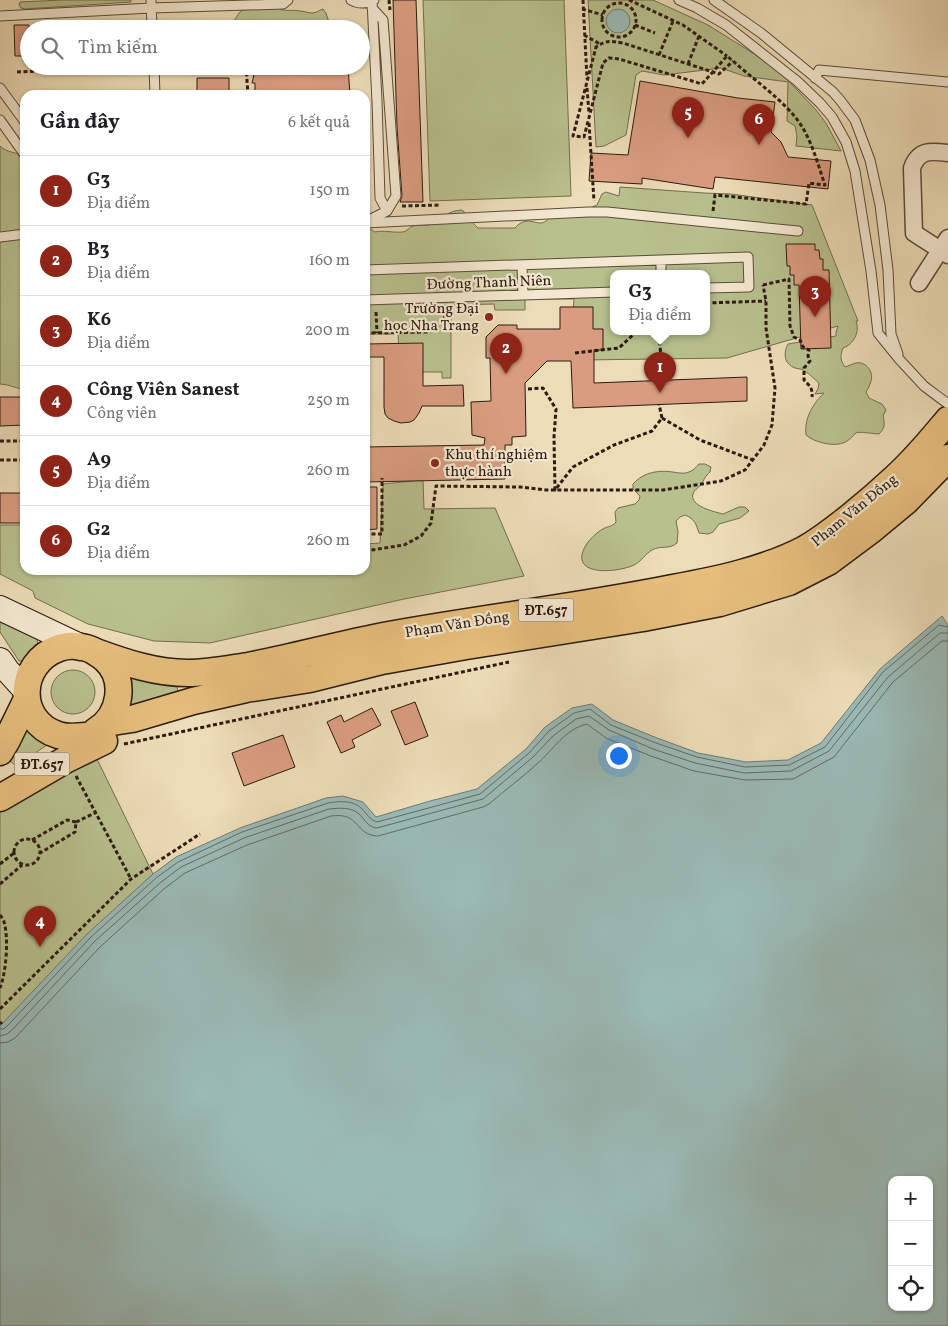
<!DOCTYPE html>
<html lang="vi">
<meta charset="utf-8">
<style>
:root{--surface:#fff;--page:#f2f2f2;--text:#202124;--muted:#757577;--line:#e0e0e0;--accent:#8f2418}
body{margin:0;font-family:Vollkorn,serif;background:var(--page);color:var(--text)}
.controls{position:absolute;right:15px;bottom:15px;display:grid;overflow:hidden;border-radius:10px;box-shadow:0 1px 4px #0004}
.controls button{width:45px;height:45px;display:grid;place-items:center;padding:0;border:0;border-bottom:1px solid var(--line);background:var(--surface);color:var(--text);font:25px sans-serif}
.you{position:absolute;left:618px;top:755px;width:18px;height:18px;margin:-12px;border:4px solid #fff;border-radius:50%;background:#1a73e8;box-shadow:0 0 0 8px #1a73e833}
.badge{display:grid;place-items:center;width:32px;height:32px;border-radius:50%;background:var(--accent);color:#fff;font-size:16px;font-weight:700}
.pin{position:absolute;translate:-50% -41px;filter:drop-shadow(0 1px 2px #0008)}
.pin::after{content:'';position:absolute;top:26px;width:18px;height:15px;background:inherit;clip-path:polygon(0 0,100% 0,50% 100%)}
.popup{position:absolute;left:610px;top:270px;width:100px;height:65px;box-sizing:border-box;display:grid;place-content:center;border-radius:10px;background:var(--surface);filter:drop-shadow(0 1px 4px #0005);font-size:16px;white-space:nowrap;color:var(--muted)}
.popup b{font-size:19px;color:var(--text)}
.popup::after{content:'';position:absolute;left:50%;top:100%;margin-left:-10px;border:10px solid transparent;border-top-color:var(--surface)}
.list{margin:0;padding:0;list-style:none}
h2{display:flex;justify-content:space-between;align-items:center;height:65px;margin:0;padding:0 20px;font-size:21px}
h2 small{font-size:16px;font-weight:400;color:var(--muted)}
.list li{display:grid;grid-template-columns:32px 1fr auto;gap:15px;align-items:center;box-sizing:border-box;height:70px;padding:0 20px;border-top:1px solid var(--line)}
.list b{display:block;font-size:19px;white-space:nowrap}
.list p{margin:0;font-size:16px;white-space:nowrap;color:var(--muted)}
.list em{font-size:16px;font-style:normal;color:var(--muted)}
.icon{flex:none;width:28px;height:28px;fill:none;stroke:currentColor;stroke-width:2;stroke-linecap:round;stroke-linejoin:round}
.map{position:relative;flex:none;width:948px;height:1326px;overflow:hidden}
.search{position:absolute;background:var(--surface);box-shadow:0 1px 4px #0004;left:20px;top:20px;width:350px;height:55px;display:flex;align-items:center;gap:12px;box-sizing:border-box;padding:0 18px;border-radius:28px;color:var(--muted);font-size:19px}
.panel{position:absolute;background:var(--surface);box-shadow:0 1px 4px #0004;left:20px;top:90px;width:350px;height:485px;border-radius:15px}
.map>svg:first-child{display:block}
.green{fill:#b8c08e;stroke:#726e4f;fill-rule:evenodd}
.water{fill:#9abab6;stroke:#6e7a74;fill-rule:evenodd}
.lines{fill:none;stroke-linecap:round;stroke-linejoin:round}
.shore{stroke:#646a63;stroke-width:1}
.building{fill:#d99c80;stroke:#2d1b10}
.service-casing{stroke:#5d4b3a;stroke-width:11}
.minor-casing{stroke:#5d4b3a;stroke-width:19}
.secondary-casing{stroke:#2d1b10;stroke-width:26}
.primary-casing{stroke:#2d1b10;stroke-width:29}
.path{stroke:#2d1b10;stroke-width:3;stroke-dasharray:4 2.5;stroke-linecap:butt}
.service{stroke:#f3e8d0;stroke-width:9}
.minor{stroke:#f3e8d0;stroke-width:16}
.secondary{stroke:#f3e8d0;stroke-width:24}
.primary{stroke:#e6be7c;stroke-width:26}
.poi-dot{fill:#8f2418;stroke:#f3e8d0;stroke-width:2}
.labels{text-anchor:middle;stroke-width:4.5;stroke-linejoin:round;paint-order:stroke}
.shield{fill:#f3e8d0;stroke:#68584a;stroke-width:1}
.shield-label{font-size:14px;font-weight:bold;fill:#2d1b10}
.street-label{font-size:15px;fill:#2d1b10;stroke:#f3e8d0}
.poi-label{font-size:15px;fill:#2d1b10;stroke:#f3e8d0;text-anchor:end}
</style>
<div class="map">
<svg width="948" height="1326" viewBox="0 0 948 1326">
<rect width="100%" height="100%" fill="#ecdcb7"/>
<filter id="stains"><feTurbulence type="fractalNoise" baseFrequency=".004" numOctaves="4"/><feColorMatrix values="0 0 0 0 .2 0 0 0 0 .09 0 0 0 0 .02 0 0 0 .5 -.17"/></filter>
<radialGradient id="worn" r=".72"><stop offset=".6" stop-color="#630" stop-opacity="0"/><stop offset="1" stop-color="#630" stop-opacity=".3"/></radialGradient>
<!-- green -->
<path class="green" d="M62,0h69v2l-106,7 -4,-1 -2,-3 1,-3z
M423,0h141l7,196 -141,5z
M588,0h65l55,25 48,30 26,19 34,36 10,13 15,28 -45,-5 1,-10 -2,-10 -8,-5 1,-39 -44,-6 -23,-8 -57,7 -22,-4 -6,4 -10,60 -22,11 -8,1z
M277,7c8,6 14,2 23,4 4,0 8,2 12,2 5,0 7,-3 11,-4l3,4 5,16h-152v-4l4,-2c3,2 5,4 8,4 12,3 11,-15 35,0 9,-3 8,-8 14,-15 6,-6 28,-5 37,-5z
M0,146c7,7 16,6 25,10v233c-9,0 -16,-5 -25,-5z
M620,187l84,6 27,1 81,11 46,116h-2c4,11 -2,23 -13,27 -3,8 -3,12 2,19 3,-1 7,-3 11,-4 10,-2 18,9 15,18 -1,4 -3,8 -5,11l3,6 13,6 4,6 -3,6c2,8 2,12 -4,18 -5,0 -20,-3 -23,-1 -3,2 -5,6 -9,8 -10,7 -32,2 -41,-6 -2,-17 7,-31 18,-42l-9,1 3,-5 1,-6c-5,-4 -8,-8 -13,-11 -3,-3 -7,-3 -11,-4 -11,-4 -12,-15 -7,-24l48,-8v-4l2,-6 -111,32 -145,2 -9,-47 1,-14h-49v11h-30l-1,-6 -43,1v73h-9v-6h-42l-2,-38h-33v-108l10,6c9,-2 19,1 28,0 5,-1 6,-5 10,-6 5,-2 11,0 16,-1 12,-5 19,-15 33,-15 6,4 9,12 16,18h37c13,-15 22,0 31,-7 3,-2 4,-5 6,-7l33,-4 12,-5 5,-11 4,-2 13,4zM614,274h92v58h-92z
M699,464h6l6,3 -1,5c-5,4 -6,8 -9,13 -3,3 -7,5 -8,9 -4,12 22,18 30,20l16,-7h6l4,4 -9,7 -21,6 -6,8 -5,2 -9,-1c-3,-9 -4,-14 -14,-18l-5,2 -4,4 2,11 -1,11c-8,7 -16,2 -25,7 -7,4 -10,11 -18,15 -17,8 -67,12 -48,-20 3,-5 11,-13 17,-16 5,-3 9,-2 13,-7l-1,-10 3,-4 17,-4 4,-4 1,-4 -7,-7v-5c11,-12 25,-14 40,-12 5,1 12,2 16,0 4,-1 7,-5 10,-8z
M423,480l1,29 71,-1 29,68 -120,23 -194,44 -56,-2 -66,-17 -53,-26 -2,-7 -33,-17v-49h25v45h340v-26l15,-1 3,-59z
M0,618l37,21 1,7 -12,15h-7l-19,-29z
M51 692a22 22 0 1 1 44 0a22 22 0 1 1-44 0Z
M132,678l45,8 1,5 -47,16 -5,-3v-23z
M28,727l18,13 1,5 -31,21 -6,-5 13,-33z
M95,755l58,119 -153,152v-214l21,-15z"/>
<!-- water -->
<path class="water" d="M606 21a12 12 0 1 1 24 0a12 12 0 1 1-24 0Z
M942,616l6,9v701h-948v-300l87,-92 66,-60 23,-17 64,-29 86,-30 17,-2 20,6 13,15 54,-16 47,-12 49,-40 19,-22 27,-19 20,-4 21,16 44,18 41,15 48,9 42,-2 33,-17 59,-74zM892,1180h37v127h-37z"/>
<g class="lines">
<!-- shore -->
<path class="shore" d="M0,1029h4l6,-6 81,-86 65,-59 22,-16 64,-30 86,-29c11,-2 26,-3 34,6 5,5 8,11 15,13l103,-28 49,-41 20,-22 25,-18 16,-4 21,16 45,18 41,14 48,10 44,-2 36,-18 58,-75 56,-47 9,2
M0,1036l7,-2 7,-6 81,-87 65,-58 21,-16 63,-29 85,-29c10,-1 21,-2 29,4 7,6 9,14 19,15l106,-29 50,-42 20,-21 23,-17 13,-3 20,14 44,19 42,14 49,10 47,-2 38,-20 59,-74 52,-44h8
M0,1043l8,-1 7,-4 85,-91 65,-59 20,-15 62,-28 84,-29c30,-4 23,19 47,20l105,-29 6,-3c16,-14 34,-27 49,-41 15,-13 27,-34 49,-39l19,14 45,18 43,15 51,9 48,-1 41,-22 59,-75 49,-41h6"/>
</g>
<!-- building -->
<path class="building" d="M393,0h23l7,202h-23l2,-6 -5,-69z
M14,25h15v31h-14z
M256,66h16l1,2 75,-2 2,29h-95v-12h-3z
M197,78h32v17h-32z
M640,81l98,17 37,4 -4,30 10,10 7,15 43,4 -3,28 -113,-12 -2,12 -71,-11v6l-53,-3 2,-28 37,2z
M786,244h29v6h4l1,9h3v11h6l2,78 -30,1 -2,-64h-5v-10h-4v-9h-3z
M560,307h33v22h10v21h-9v33l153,-6v24l-174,7 -2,-47h-24l-22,22 1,53 -14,1v8h-7v34l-140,3v-35l119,-2 1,-7 -13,-3 -1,-33 20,-1 -1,-43h-4v-21l12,-12h19v4h43z
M423,343v43l40,-1 1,21h-42l-3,7 -5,7 -4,2 -9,1 -7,-2 -6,-3 -3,-4 -1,-7v-50h-19v-13z
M0,397h25v28l-25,1z
M365,487h12v42l-12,1z
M0,493h25v30h-25z
M415,702l13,34 -23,9 -14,-34z
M372,708l9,17 -29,15 3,7 -14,6 -14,-31 14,-7 3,7z
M283,735l12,32 -51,19 -12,-33z"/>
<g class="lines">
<defs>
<path id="service" d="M151,0l1,29
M351,0c7,4 15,4 23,0
M679,0l18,8 29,17 71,56 23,22 12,14 14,25 9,29 16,100 7,62 21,26 25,27 24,18
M714,0l47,33 72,59 7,8 15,20 15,40 10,45 8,65 3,64 7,20
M372,8l11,12 13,176 -9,15
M0,16l151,-8 132,-4 5,-4
M154,66l1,29
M815,78l4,-8 129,12
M0,88l25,34
M0,120l25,35
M367,221l20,-10 -7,-13 -3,-97 -5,-100
M365,223l223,-11h19l191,19
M0,237l25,-3
M661,260v14
M522,265l1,30
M365,270l383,-13 1,30 -43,1
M365,300l249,-8"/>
<path id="minor" d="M948,153c-17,-2 -29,-4 -36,15l2,65 34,22
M919,283l29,-45"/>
<path id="secondary" d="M0,608l80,38
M0,660l7,10 19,21"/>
<path id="primary" d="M95,652c3,2 7,4 10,7 22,20 16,57 -9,72
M106,723l26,-4 61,-18 53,-12 64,-10 72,-18 84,-15 177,-28 77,-15 69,-21 39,-20 43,-32 35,-29 42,-43
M86,736c-9,1 -19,2 -28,-1 -43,-14 -41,-72 1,-87 6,-2 15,-3 22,-1 5,0 11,3 15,5 30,11 60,21 92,21 20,0 40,-4 60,-7 47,-9 93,-22 141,-31 94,-17 189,-28 284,-47 43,-8 92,-18 132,-39 16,-9 31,-21 45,-32 16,-13 31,-26 46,-40 19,-17 36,-38 52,-57
M0,752l7,-12 20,-41
M0,798l67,-39 37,-18"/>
</defs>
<!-- service casing -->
<use href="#service" class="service-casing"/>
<!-- minor casing -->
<use href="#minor" class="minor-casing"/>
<!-- secondary casing -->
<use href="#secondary" class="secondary-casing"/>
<!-- primary casing -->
<use href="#primary" class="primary-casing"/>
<!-- path -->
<path class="path" d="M389,0l1,10
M583,0l4,79
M629,0l54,25 44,31
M602 20a17 17 0 1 1 34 0a17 17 0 1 1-34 0Z
M582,9l21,6
M635,25l20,8
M584,35l16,9
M659,55l14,-34
M688,64l11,-28
M246,66l2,29
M17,72l66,-3h59
M587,88l2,26
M589,123l5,78
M402,206l39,-1
M713,211l2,-16 91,9 3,-21 16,2c-8,-23 -14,-48 -29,-67 -17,-21 -43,-39 -63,-57l-6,-5 -25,28 -83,-25 -10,-1 -6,5 -19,74 -11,-1 23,-89c10,-7 15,-6 27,-4l90,29 6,2 14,-13
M763,285l26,-6 1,47 4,11 6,3 3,7 6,3 -1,6 2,5 -6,7v12c6,6 9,9 8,17
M706,303l60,-2
M376,312l1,21
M649,332c6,3 14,4 19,0
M365,333l64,-1 16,-12 -1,-11
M659,335l2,22
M575,353l44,-5 17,-16
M528,389l15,-1 13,21 -2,28 1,53 18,-23 41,-22 38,-14 10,-13 -3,-14
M662,418l38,22 53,20
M0,441h25
M0,460h25
M365,534h17v-56
M365,551l39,-6 17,-9 10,-13 5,-37 84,1 26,3h117l58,-9 24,-11 19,-25 8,-20 3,-37 -9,-60v-27l-3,-16
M124,744l385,-82
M76,776l55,103
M76,822l19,-9
M14 852a13 13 0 1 1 26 0a13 13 0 1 1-26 0Z
M32,840l35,-20 9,2 -1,10 -35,21
M0,864l14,-11
M0,884l22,-19
M0,915c1,1 4,6 4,7 5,16 2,51 -4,66
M0,1009l131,-130 69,-45
M0,1022l2,2"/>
<!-- service -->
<use href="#service" class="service"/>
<!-- minor -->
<use href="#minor" class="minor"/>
<!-- secondary -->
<use href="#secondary" class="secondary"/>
<!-- primary -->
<use href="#primary" class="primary"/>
</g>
<!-- markers -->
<g class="poi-dot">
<circle cx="489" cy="317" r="5"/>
<circle cx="435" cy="463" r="5"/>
</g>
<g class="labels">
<!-- shield labels -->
<g class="shield">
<rect x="518.5" y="598.5" width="55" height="23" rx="4"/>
<rect x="14.5" y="752.5" width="55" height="23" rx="4"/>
</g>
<g class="shield-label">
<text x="546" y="615">ĐT.657</text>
<text x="42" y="769">ĐT.657</text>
</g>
<!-- street labels -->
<g class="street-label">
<text transform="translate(489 282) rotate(-2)" y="5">Đường Thanh Niên</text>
<text transform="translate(854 510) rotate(-39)" y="5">Phạm Văn Đồng</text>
<text transform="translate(457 624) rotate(-9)" y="5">Phạm Văn Đồng</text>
</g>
<!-- poi labels -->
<g class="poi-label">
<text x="479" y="313">Trường Đại<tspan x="479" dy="17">học Nha Trang</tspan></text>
<text x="445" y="459" text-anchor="start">Khu thí nghiệm<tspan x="445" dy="17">thực hành</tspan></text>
</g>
</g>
<rect width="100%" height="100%" filter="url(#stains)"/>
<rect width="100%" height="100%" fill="url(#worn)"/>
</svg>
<div class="controls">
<button>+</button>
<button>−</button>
<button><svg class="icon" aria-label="locate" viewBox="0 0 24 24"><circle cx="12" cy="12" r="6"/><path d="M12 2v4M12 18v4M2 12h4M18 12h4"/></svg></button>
</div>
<div class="you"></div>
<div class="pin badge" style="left:660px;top:393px">1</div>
<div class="popup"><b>G3</b>Địa điểm</div>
<div class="pin badge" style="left:506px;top:374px">2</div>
<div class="pin badge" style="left:815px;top:317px">3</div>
<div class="pin badge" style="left:40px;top:947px">4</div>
<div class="pin badge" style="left:688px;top:138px">5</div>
<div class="pin badge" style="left:759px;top:145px">6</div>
<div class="search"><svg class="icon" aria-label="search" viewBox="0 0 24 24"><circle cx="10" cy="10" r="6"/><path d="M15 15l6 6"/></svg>Tìm kiếm</div>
<section class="panel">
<h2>Gần đây<small>6 kết quả</small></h2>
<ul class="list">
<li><span class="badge">1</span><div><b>G3</b><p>Địa điểm</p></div><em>150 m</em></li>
<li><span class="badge">2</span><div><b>B3</b><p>Địa điểm</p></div><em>160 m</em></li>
<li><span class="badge">3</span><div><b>K6</b><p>Địa điểm</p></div><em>200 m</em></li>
<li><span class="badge">4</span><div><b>Công Viên Sanest</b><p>Công viên</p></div><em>250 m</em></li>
<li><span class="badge">5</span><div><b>A9</b><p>Địa điểm</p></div><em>260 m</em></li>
<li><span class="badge">6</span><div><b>G2</b><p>Địa điểm</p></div><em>260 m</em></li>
</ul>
</section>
</div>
